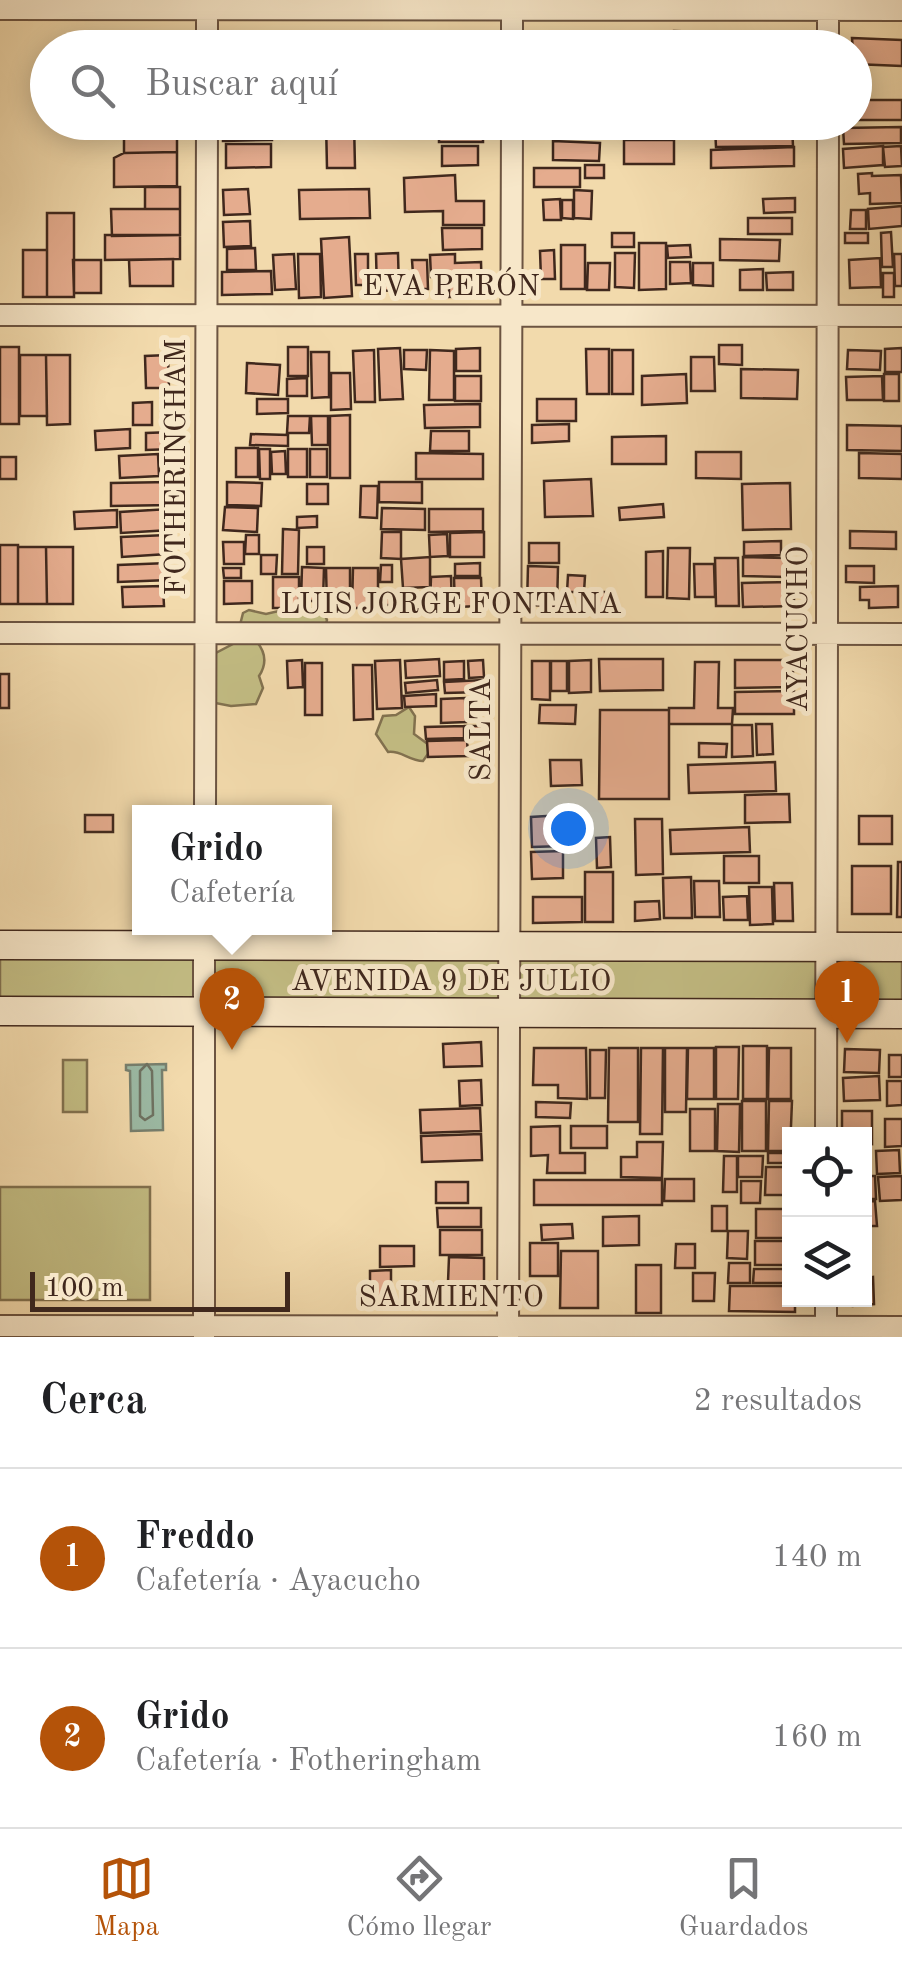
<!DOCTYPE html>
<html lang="es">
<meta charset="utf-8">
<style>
:root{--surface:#fff;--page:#f6f6f6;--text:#202124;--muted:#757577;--line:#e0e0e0;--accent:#b45309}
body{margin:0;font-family:"Old Standard TT",serif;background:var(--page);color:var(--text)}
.controls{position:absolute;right:30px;bottom:30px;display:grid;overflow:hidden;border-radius:0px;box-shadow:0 5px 25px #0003}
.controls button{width:90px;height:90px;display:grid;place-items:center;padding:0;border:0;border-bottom:2px solid var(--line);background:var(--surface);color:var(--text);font:50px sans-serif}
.scale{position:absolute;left:30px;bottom:25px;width:260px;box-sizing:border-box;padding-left:10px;border:5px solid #40281d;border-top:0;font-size:28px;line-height:35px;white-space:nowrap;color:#40281d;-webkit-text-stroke:8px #f7e7c9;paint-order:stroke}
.you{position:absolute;left:568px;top:828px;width:35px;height:35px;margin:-25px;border:8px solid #fff;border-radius:50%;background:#1a73e8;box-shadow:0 0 0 15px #1a73e833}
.badge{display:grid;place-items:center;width:65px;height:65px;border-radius:50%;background:var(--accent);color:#fff;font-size:32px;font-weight:700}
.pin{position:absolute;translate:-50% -82px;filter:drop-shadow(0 2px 5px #0008)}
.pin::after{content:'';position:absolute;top:52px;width:35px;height:30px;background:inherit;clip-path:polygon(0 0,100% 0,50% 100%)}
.popup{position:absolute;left:132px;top:805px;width:200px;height:130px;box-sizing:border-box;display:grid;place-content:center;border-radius:0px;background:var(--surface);filter:drop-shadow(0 2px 8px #0005);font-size:32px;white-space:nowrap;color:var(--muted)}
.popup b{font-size:38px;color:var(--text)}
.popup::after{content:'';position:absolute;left:50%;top:100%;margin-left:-20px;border:20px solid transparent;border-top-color:var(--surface)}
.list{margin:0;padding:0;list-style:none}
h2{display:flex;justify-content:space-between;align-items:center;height:130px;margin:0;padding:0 40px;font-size:42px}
h2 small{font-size:32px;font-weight:400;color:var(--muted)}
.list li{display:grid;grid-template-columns:65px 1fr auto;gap:30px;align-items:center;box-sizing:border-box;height:180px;padding:0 40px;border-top:2px solid var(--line)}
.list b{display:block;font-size:38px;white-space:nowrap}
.list p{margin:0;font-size:32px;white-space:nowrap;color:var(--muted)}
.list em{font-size:32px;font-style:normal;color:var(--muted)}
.icon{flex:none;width:55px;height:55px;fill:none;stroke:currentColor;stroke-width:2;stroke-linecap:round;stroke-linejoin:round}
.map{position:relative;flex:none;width:902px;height:1337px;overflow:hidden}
.search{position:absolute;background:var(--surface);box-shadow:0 5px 25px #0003;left:30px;right:30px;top:30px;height:110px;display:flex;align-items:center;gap:25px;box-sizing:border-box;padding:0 35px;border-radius:55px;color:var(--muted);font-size:38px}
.sheet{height:490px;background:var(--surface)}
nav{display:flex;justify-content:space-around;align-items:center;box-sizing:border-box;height:140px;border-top:2px solid var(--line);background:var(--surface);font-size:28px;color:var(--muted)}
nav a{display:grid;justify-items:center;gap:5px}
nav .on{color:var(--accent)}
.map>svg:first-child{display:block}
.green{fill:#c3bd84;stroke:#827250;stroke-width:2.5}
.water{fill:#9cbba6;stroke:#77806f;stroke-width:2.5}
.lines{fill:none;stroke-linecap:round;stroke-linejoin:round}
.shore{stroke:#6e7262;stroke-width:2.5}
.building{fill:#e5ac8e;stroke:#40281d;stroke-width:2.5}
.street-casing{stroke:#6c5441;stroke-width:24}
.secondary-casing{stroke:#40281d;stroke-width:31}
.street{stroke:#f7e7c9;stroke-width:20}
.secondary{stroke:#f7e7c9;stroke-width:28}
.labels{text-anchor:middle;stroke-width:10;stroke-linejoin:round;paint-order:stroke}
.street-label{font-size:30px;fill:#40281d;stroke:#f7e7c9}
</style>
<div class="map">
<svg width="902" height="1337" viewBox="0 0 902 1337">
<rect width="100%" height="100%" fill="#f2daac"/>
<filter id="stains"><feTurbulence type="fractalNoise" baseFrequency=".002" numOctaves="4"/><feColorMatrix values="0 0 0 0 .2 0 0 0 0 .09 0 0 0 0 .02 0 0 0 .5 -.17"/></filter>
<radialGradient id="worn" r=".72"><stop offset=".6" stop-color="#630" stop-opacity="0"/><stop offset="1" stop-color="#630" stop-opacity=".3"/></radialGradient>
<!-- green -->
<path class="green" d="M300,606l23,6 4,8 -2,8 -85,-3 3,-12 6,-3 17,4z
M257,642c9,11 10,22 2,34l4,12 -7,16 -25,2 -21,-4 2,-47 23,-12z
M409,707l6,9 -1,18 15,11 1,6 -7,10c-14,0 -22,-11 -35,-9l-12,-18 7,-18 13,-1z
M0,954l902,3v46l-902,-2z
M63,1060h24v52h-24z
M0,1187h150v113h-150z"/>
<!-- water -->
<path class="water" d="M166,1064v6h-4l1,60 -32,1 -1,-60 -4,-1v-5z"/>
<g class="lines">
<!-- shore -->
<path class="shore" d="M147,1064l5,7 1,44 -8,5 -5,-4v-45z"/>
</g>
<!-- building -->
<path class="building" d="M674,31l31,1v16h-32z
M298,33l1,15h-33v-14z
M327,33l27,1 -1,14h-26z
M590,34v10l21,1v3h-53v-13z
M729,34l27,1 -1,13h-27z
M234,35h15v5l5,1v7h-25l-1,-7z
M386,35l17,1v12h-18z
M131,36l18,1v11h-18z
M707,36h20v12h-20z
M786,37l9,11h-37v-9z
M614,38h22v10h-22z
M852,38l50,2v26l-48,-2z
M149,39h26v9h-26z
M405,39l23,1v8h-23z
M854,100h48v20h-48z
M326,122h28l1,46h-28z
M533,122h62v15h-63z
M665,122h50v16h-51z
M483,123v19h-44v-18z
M272,125v15l-49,1v-15z
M792,125l1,21 -77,1 -1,-20z
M901,127v16l-57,1 -1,-16z
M124,128h53v24l-53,1z
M624,140h50v24h-50z
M553,141l47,2 -1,18 -46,-1z
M226,144h45v23l-45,1z
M442,146h36v19l-36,1z
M883,146v19l-39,3 -1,-19z
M901,146l1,20 -17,1 -2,-20z
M794,147v19l-83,2v-18z
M177,152v34l-63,1v-29l10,-5z
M585,165h19v13h-19z
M534,168h46v19h-46z
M872,173v3l29,-1 1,28 -32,1v-11l-11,1 -1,-20z
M455,175l1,26h28v24h-41v-14l-38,1 -1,-34z
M145,187h35v22h-35z
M248,189l2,25 -26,1 -1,-25z
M369,189l1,29 -70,1 -1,-29z
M574,190l18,1 -1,28 -17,-1z
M795,198v14l-31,1 -1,-14z
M560,199l1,21h-17l-1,-20z
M562,200h11v19l-11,-1z
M902,206v20l-33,3 -1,-20z
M111,209h69v26l-68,1z
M851,210h15v19h-16z
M47,213h27v84h-27z
M748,218h44v16h-44z
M250,221l1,25 -27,1 -1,-25z
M442,228h40v21l-39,1z
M891,232l2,35h-11l-1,-34z
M612,233h22v14h-22z
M845,233h23v10h-23z
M105,235h75v24l-75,1z
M349,237l3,59 -28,2 -3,-59z
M720,239l60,1 -1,21 -59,-1z
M639,243h27v46l-27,1z
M561,245h24v44h-24z
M690,245l1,12 -23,1 -1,-12z
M255,248l1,22h-29v-21z
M23,250h24v47h-24z
M554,250l1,29h-14l-1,-28z
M398,253l1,37 -22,1 -1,-37z
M615,253h20l-1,35 -19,-1z
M294,254l2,35 -21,1 -2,-35z
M298,254h22l1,43 -22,1z
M355,254h13v31h-12z
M455,254v9l26,-1 1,34 -33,1v-21l-18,1 -1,-22z
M894,254h8v32h-7z
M880,258l1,29 -31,1 -1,-28z
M173,259v27h-43l-1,-26z
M73,260h28v33h-27z
M412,260h15l1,29h-14z
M670,262h20l1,21 -21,1z
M588,263h22l-1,27h-22z
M693,263h20v23l-20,-1z
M763,269v21h-23v-20z
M271,271l1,23 -50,1v-23z
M793,272v18h-26l-1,-17z
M883,273h11v24h-11z
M719,345h23v20l-23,-1z
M0,347h19v77h-19z
M288,347h20v29h-20z
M400,348l3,51 -23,1 -2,-51z
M480,348v23h-24v-22z
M902,348v24h-17v-23z
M586,349h23v45h-22z
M374,350l1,52h-20l-2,-51z
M404,350h23l-1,20 -22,-1z
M430,350l24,1v49h-25z
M612,350h21v44h-21z
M848,350l33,1 -1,19 -33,-1z
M311,352h18v45l-17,1z
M20,355h26l1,61h-27z
M46,355h24v69l-23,1z
M168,355l1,33h-23l-1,-32z
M691,357h23l1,34h-24z
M247,363l33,2 -2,30 -32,-2z
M741,369l57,1 -1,29 -56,-1z
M331,373h19l1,36 -20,1z
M686,374l1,29 -45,2v-29z
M884,374h15v27h-15z
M455,376h26v25h-26z
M882,376l1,24h-36l-1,-23z
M307,378v18h-20v-17z
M257,399h31v14l-31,1z
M537,399h39v22h-39z
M152,402v23h-19v-22z
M480,404v23l-55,1 -1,-23z
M350,415v63h-20v-62z
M288,416h22l-1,17h-22z
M311,416h17v29h-16z
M569,424v17l-37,2v-18z
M847,425l55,1v25l-55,-1z
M130,429v19l-34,2 -1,-19z
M431,431h38v20h-39z
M173,432v17l-27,1v-17z
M251,434l37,1v11l-38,-1z
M666,436v28h-54v-27z
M236,448h22v29h-22z
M259,449h11v30h-10z
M288,449h19v28h-19z
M310,449h17v28h-17z
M285,451l1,23h-14l-1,-22z
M696,452h45v27l-45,-1z
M416,453l67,1v25h-67z
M859,453l43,1v25l-43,-1z
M158,454l1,22 -39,2 -1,-22z
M0,457h16v22h-16z
M591,479l2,37 -48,1 -1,-36z
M170,482v23l-59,1v-23z
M227,482l35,1 -1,23 -34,-1z
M379,482h43v21l-43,-1z
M790,483l1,46 -48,1 -1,-46z
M307,484h21v20h-21z
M361,486h17l-1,32 -17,-1z
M663,504l1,13 -44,3 -1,-12z
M225,507l33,1 -1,24 -34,-2z
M382,508l43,1v21l-44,-1z
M169,509l1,21 -49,3 -1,-21z
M429,509h54v22l-54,1z
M117,510v17l-42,2 -1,-17z
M317,516v11l-20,1v-11z
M283,529l16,1 -1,44h-16z
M850,531l46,1v17l-46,-1z
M382,532h19v27l-20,-1z
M484,532v25h-34v-24z
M447,534l1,22 -18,1 -1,-22z
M167,535v19l-45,3 -1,-20z
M246,535h13v19h-14z
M781,541v14l-37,1v-14z
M223,542h21v22h-20z
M529,543h30v20h-30z
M0,545h18v59h-18z
M18,547h28l1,57h-29z
M46,547h27v57h-26z
M307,547h17v17h-17z
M668,548h22l-1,51 -22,-1z
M663,551v46h-17v-45z
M261,555h16l-1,19h-15z
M430,557v30l-27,1 -2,-29z
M743,557l45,1v19l-45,-1z
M715,558h23l1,48h-23z
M168,563l1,17 -51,2v-17z
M480,563v13h-25v-12z
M694,564h20l1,33h-20z
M381,565h11v17h-12z
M528,566l30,1 -1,39 -30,-1z
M846,566h28v17l-28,-1z
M302,567l22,1 -1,33h-22z
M223,568h18v10h-17z
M326,568h24v40h-23z
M353,568h25v40h-26z
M568,575l17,1 -1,16h-17z
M451,576l1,32 -22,-1 1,-30z
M273,577h26v31h-26z
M454,578h27l1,28 -27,1z
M224,581h28v22l-28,1z
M794,582v24l-51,1 -1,-24z
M163,586l1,20 -41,1 -1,-20z
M898,586v21l-29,1v-8h-9v-13z
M586,592h22v14h-22z
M381,594h19v11h-19z
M439,659l1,17 -34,2 -1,-17z
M599,659h64v31l-63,1z
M302,660l1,27 -15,1 -1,-27z
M400,660l2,48 -25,1 -2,-48z
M483,660l1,17 -15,1 -1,-17z
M591,660v32l-22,1v-32z
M735,660h58v27l-58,1z
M464,661v18l-20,1v-18z
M532,661h18v39l-18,-1z
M551,661h16v30h-16z
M695,662h24l-1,46h15l-1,16h-63v-16h25z
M305,663h17v52h-17z
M353,665h19l1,54 -19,1z
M0,674h9v34h-9z
M437,680l1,10 -32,3 -1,-10z
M483,680l1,12 -39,1 -1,-11z
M794,691v23h-59v-22z
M436,694v12l-31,1 -1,-11z
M465,698l1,24 -25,1v-24z
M540,705h36l-1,19 -36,-1z
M600,710h69v89h-70z
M756,724h16l1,30 -16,1z
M732,725h20l1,31 -21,1z
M464,726v12l-38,1 -1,-12z
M465,726h18l1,11 -18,1z
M467,740l1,16 -40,1 -1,-16z
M699,743l28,1 -1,13h-27z
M550,760h31l1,25 -31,1z
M775,762l1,29 -87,2 -1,-28z
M789,794l1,28 -45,1v-28z
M85,815h28v17h-28z
M562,815l2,31 -32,1 -1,-30z
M859,816h33v28h-33z
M635,819h27l1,55 -27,1z
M749,827l1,25 -79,2 -1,-24z
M610,837l1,30 -14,1 -1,-30z
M563,851v27l-31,1 -1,-27z
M724,856h35v27h-35z
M898,862h4v55h-5z
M852,866h39v48h-39z
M585,872h28v50h-28z
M691,877l1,41h-28l-1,-40z
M694,881h25l1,36h-25z
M774,883h18l1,38h-18z
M749,887h23l1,37 -23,1z
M747,896l1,24h-24l-1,-23z
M533,897h49v25l-49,1z
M659,901l1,18 -25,2v-19z
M481,1042l1,24 -38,1 -1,-23z
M743,1046h24v53h-24z
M716,1047h23l-1,52h-22z
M534,1048h52l1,51 -29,-1v-13h-25z
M609,1048h29v74h-30z
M641,1048h22l-1,86h-22z
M665,1048h22l-1,64h-21z
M688,1048h26v51h-27z
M769,1048h22v51h-23z
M845,1049l35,1 -1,23 -35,-1z
M590,1050h16l-1,48h-15z
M889,1055h13v22h-13z
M879,1076l1,24 -36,1 -1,-23z
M481,1080l1,25 -22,1 -1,-25z
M887,1081h15v24l-15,1z
M742,1101h24v50h-24z
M769,1101h23l-2,50h-22z
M536,1102l35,1 -1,15 -34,-1z
M718,1104h22l-1,48 -22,-1z
M480,1108l1,23 -60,2 -1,-23z
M690,1109h25v42h-25z
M842,1111h30v33l-8,-1v-9h-22z
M885,1119h17v27l-17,1z
M560,1126v27h25v20h-38l1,-18 -17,1v-29z
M571,1126h36v22h-36z
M481,1134l1,26 -60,2 -1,-26z
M637,1142h26l-1,36 -41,-1v-20h16z
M899,1150l1,23 -23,1 -1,-23z
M768,1153h22v10h-22z
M724,1156h13v36h-14z
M738,1156h25l-1,21h-24z
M766,1167h24v28h-25z
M864,1176h11l1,23h-12z
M902,1176v24l-22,1 -2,-24z
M665,1179h29v22h-30z
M534,1180h128v25h-128z
M741,1181h20l-1,22h-19z
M436,1182h32v21h-32z
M875,1201l2,25h-13v-24z
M712,1206h15v25h-15z
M437,1208h44v19h-43z
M756,1209h34v29h-34z
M639,1216v29l-36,1v-29z
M572,1224l1,14 -31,2 -1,-15z
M440,1230h42v25h-42z
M728,1231h20l-1,28 -20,-1z
M755,1241h35v24h-35z
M530,1243h28v33h-28z
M676,1244h19v24h-20z
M380,1246h34v20l-34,1z
M561,1251h37v57h-38z
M449,1257l35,1v24h-36z
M729,1263h21v20h-22z
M636,1265h25v48h-25z
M864,1266l3,12 6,-1 1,27 -21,2v-6h11z
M754,1269h31v14h-32z
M391,1270v38h-21v-37z
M693,1273h22l-1,28h-21z
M416,1285h56v23h-57z
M730,1286h60v14h5v12l-66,-1z"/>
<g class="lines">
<defs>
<path id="street" d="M0,9l902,1
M207,48v-48
M512,48v-48
M828,48v-48
M0,315l902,1
M0,633l902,1
M205,812l2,-690
M826,1134l2,-1012
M0,1326l902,1
M204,1337v-409
M508,1337l4,-1215
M826,1337v-37"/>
<path id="secondary" d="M0,945l902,2
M0,1011l902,3"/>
</defs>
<!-- street casing -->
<use href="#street" class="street-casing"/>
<!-- secondary casing -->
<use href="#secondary" class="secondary-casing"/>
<!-- street -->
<use href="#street" class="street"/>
<!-- secondary -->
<use href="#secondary" class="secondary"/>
</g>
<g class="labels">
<!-- street labels -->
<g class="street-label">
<text x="451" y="295">EVA PERÓN</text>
<text transform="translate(175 467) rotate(-90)" y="10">FOTHERINGHAM</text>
<text x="451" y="613">LUIS JORGE FONTANA</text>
<text transform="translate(797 629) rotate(-90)" y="10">AYACUCHO</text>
<text transform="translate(480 730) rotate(-90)" y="10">SALTA</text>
<text x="451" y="990">AVENIDA 9 DE JULIO</text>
<text x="451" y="1306">SARMIENTO</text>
</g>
</g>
<rect width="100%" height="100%" filter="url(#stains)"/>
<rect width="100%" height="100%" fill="url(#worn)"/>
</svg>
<div class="controls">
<button><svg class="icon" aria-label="locate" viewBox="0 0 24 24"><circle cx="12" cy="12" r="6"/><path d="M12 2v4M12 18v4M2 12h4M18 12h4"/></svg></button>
<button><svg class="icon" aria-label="layers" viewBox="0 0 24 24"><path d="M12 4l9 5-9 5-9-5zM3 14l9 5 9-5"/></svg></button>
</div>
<div class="scale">100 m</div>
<div class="you"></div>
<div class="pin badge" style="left:847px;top:1043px">1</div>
<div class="pin badge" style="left:232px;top:1050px">2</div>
<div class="popup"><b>Grido</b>Cafetería</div>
<div class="search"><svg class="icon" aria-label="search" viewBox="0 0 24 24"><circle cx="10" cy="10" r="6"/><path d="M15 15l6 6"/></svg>Buscar aquí</div>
</div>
<section class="sheet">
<h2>Cerca<small>2 resultados</small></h2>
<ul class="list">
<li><span class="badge">1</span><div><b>Freddo</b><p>Cafetería · Ayacucho</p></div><em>140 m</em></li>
<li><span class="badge">2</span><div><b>Grido</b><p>Cafetería · Fotheringham</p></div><em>160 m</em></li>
</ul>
</section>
<nav>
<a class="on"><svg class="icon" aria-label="map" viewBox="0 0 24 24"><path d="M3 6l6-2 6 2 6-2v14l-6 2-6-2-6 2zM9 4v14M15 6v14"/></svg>Mapa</a>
<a><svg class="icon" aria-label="directions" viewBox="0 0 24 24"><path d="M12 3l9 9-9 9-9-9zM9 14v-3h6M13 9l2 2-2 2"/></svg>Cómo llegar</a>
<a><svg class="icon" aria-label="saved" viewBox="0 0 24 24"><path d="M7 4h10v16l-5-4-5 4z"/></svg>Guardados</a>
</nav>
